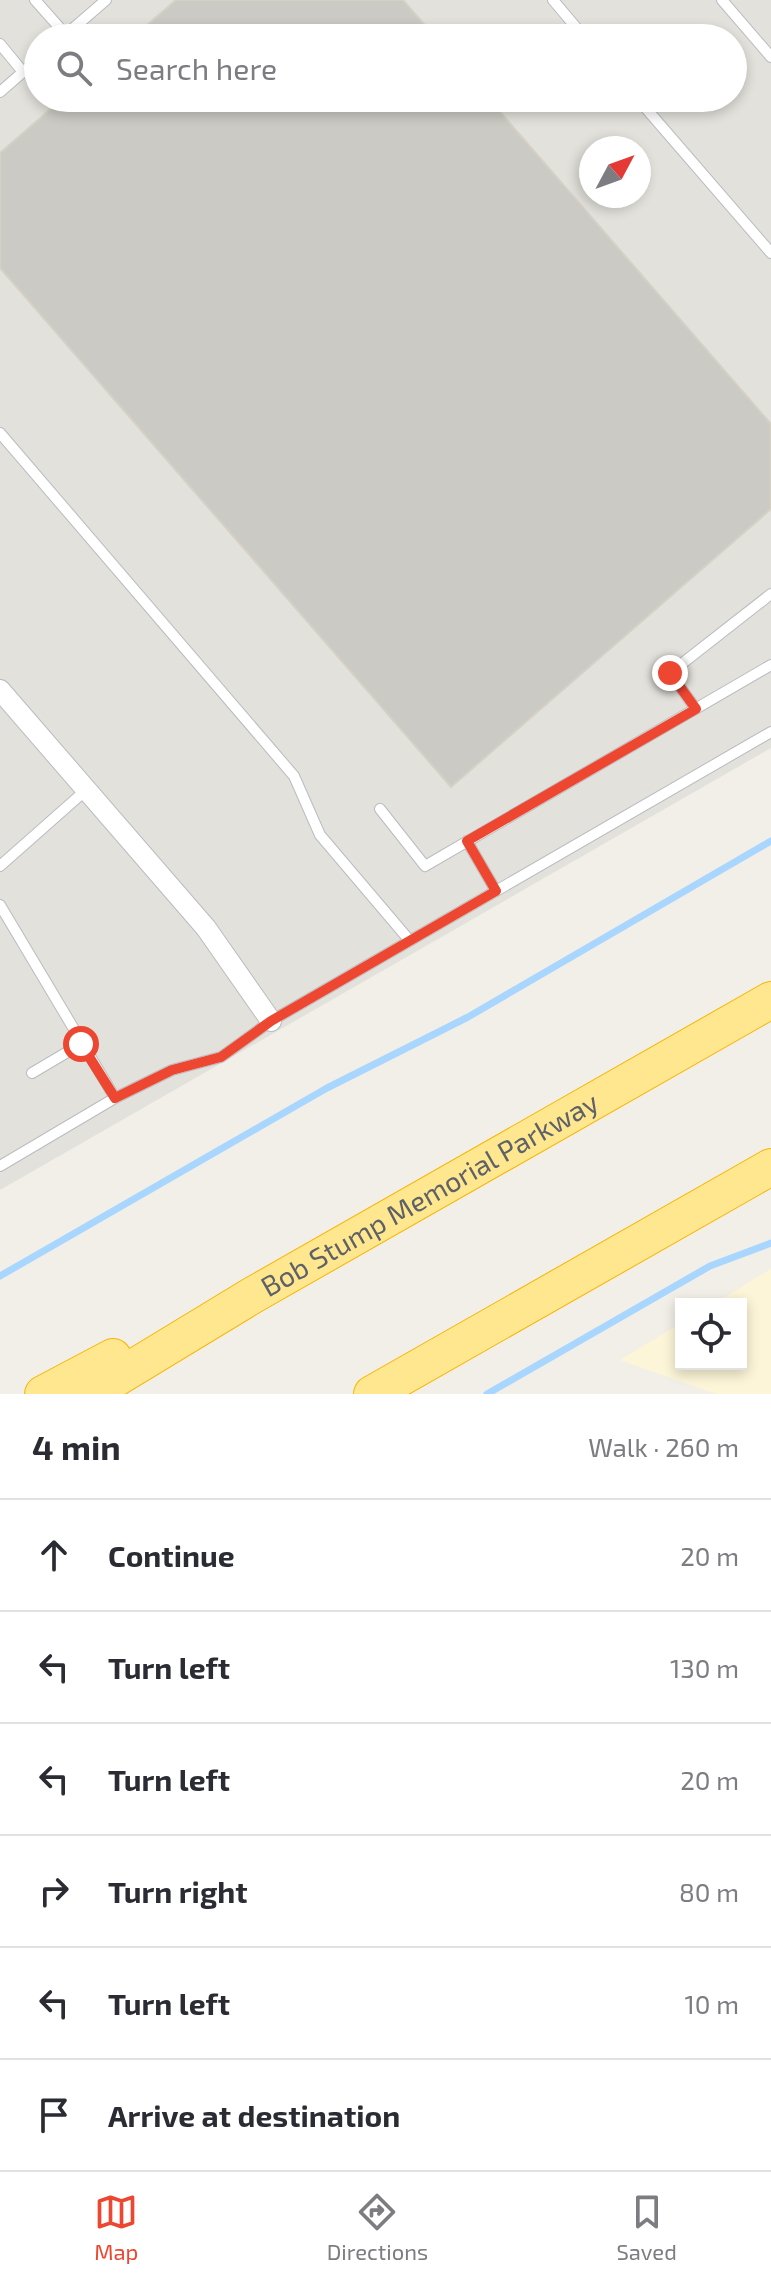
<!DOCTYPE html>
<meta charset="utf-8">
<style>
:root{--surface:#fff;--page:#f7f7f7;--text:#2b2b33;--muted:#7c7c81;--line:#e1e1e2;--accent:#ed4731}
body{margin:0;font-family:"Exo 2",sans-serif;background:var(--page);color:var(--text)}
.controls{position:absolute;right:24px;bottom:24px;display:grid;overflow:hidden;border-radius:0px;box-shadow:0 4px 12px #0003}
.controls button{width:72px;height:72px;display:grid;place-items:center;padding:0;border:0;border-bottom:2px solid var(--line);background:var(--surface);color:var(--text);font:40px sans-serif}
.compass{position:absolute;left:579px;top:136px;width:72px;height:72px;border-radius:50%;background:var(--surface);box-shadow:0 4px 12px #0003;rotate:49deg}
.stop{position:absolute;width:24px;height:24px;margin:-18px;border:6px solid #ed4731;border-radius:50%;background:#fff}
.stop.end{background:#ed4731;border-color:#fff;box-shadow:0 2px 8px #0008}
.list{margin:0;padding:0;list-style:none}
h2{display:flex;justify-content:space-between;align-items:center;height:104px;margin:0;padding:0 32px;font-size:34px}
h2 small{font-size:26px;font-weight:400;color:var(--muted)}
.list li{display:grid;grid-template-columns:52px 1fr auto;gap:24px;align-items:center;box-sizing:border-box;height:112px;padding:0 32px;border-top:2px solid var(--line)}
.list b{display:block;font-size:30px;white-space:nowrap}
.list em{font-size:26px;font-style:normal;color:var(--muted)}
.icon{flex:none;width:44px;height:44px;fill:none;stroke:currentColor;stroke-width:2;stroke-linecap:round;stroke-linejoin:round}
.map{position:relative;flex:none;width:771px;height:1394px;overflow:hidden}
.search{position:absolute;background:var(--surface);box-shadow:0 4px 12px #0003;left:24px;right:24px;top:24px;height:88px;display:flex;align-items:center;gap:20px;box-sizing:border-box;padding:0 28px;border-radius:44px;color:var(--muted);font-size:30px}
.sheet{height:776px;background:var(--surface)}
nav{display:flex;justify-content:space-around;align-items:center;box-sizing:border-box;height:112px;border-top:2px solid var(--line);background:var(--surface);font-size:22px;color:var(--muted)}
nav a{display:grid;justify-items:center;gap:4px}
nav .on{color:var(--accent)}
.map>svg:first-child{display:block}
.industrial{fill:#e2e1db;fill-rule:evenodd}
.sand{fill:#fcf5d8}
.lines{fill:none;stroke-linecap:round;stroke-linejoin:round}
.stream{stroke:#a9d6ff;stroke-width:7}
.building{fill:#cccac4;stroke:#d6d1c5;stroke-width:2}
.service-casing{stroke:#b9bcc1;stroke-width:12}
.minor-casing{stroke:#b9bcc1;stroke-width:22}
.motorway-casing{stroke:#f8b500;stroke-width:38}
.service{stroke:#fff;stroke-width:10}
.minor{stroke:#fff;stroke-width:20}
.motorway{stroke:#ffe790;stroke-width:36}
.route{stroke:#ed4731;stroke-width:10}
.labels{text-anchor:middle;stroke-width:6;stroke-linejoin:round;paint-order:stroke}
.street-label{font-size:28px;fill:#5e6268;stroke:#fff}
</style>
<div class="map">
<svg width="771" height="1394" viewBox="0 0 771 1394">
<rect width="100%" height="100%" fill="#f1efe7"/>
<!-- industrial -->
<path class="industrial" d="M0,0h771v748l-771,442zM38,38h695v60h-695zM591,148h48v48h-48z"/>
<!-- sand -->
<path class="sand" d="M771,1269v125h-55l-96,-34 61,-37v41h60v-60h-28z"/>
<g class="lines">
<!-- stream -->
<path class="stream" d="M0,1276l327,-188 141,-71 303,-176
M487,1394l223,-128 61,-23"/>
</g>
<!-- building -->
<path class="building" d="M176,0h227l33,38h-304z
M63,98h425l283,326v85l-320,278 -451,-519v-115z"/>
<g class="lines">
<defs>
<path id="service" d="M35,0l31,35
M553,0l32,38
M722,0l49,57
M62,38l44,-38
M0,44l23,28
M0,92l38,-33
M637,98l134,155
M0,433l294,343 26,59 90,106
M696,709l-26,-36 101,-79
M380,809l45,57 346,-201
M467,841l29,50
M0,866l86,-76
M0,905l115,193
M32,1073l49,-29
M0,1166l115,-68 57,-28 49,-13 50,-36 500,-289"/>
<path id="minor" d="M0,690l206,238 65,93"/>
<g id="motorway">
<path d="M43,1394l70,-37"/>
<path id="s1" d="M90,1394l163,-99 518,-295"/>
<path d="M372,1394l399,-227"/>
</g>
</defs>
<!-- service casing -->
<use href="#service" class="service-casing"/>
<!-- minor casing -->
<use href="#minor" class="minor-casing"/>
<!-- motorway casing -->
<use href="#motorway" class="motorway-casing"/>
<!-- service -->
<use href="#service" class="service"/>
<!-- minor -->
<use href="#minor" class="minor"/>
<!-- motorway -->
<use href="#motorway" class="motorway"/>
</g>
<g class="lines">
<!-- route -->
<path class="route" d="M81,1044l34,54 57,-28 49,-13 50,-36 225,-130 -29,-50 229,-132 -26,-36"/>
</g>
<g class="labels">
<!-- street labels -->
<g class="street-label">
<text dy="10" stroke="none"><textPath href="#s1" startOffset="394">Bob Stump Memorial Parkway</textPath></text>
</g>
</g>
</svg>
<div class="controls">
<button><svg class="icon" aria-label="locate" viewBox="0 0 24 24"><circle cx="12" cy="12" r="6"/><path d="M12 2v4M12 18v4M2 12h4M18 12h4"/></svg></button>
</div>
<svg class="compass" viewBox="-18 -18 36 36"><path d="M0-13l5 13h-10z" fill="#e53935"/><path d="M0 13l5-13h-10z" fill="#7c7c81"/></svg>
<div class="stop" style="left:81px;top:1044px"></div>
<div class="stop end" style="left:670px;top:673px"></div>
<div class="search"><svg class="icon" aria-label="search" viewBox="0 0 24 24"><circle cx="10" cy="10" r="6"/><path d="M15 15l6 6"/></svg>Search here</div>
</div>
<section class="sheet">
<h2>4 min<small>Walk · 260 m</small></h2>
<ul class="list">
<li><svg class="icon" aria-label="ahead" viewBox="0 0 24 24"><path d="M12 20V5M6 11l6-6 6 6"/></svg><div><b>Continue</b></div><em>20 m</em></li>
<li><svg class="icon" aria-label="left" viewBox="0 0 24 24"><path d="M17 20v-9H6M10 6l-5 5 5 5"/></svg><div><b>Turn left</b></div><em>130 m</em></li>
<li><svg class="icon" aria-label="left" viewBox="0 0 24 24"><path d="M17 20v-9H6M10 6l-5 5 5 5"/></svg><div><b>Turn left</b></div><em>20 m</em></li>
<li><svg class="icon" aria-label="right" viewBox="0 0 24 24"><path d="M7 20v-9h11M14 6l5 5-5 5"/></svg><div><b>Turn right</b></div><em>80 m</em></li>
<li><svg class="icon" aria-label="left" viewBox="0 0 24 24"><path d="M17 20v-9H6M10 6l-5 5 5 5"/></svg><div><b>Turn left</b></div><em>10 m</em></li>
<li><svg class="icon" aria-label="arrive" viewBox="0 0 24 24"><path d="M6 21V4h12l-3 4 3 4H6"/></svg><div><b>Arrive at destination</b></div></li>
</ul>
</section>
<nav>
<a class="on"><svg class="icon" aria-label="map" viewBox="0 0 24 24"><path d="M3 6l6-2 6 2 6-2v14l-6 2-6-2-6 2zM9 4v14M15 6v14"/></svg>Map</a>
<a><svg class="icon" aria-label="directions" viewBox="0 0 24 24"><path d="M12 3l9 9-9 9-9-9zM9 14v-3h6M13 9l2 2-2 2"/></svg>Directions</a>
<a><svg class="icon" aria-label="saved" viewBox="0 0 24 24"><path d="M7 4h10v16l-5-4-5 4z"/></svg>Saved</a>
</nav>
